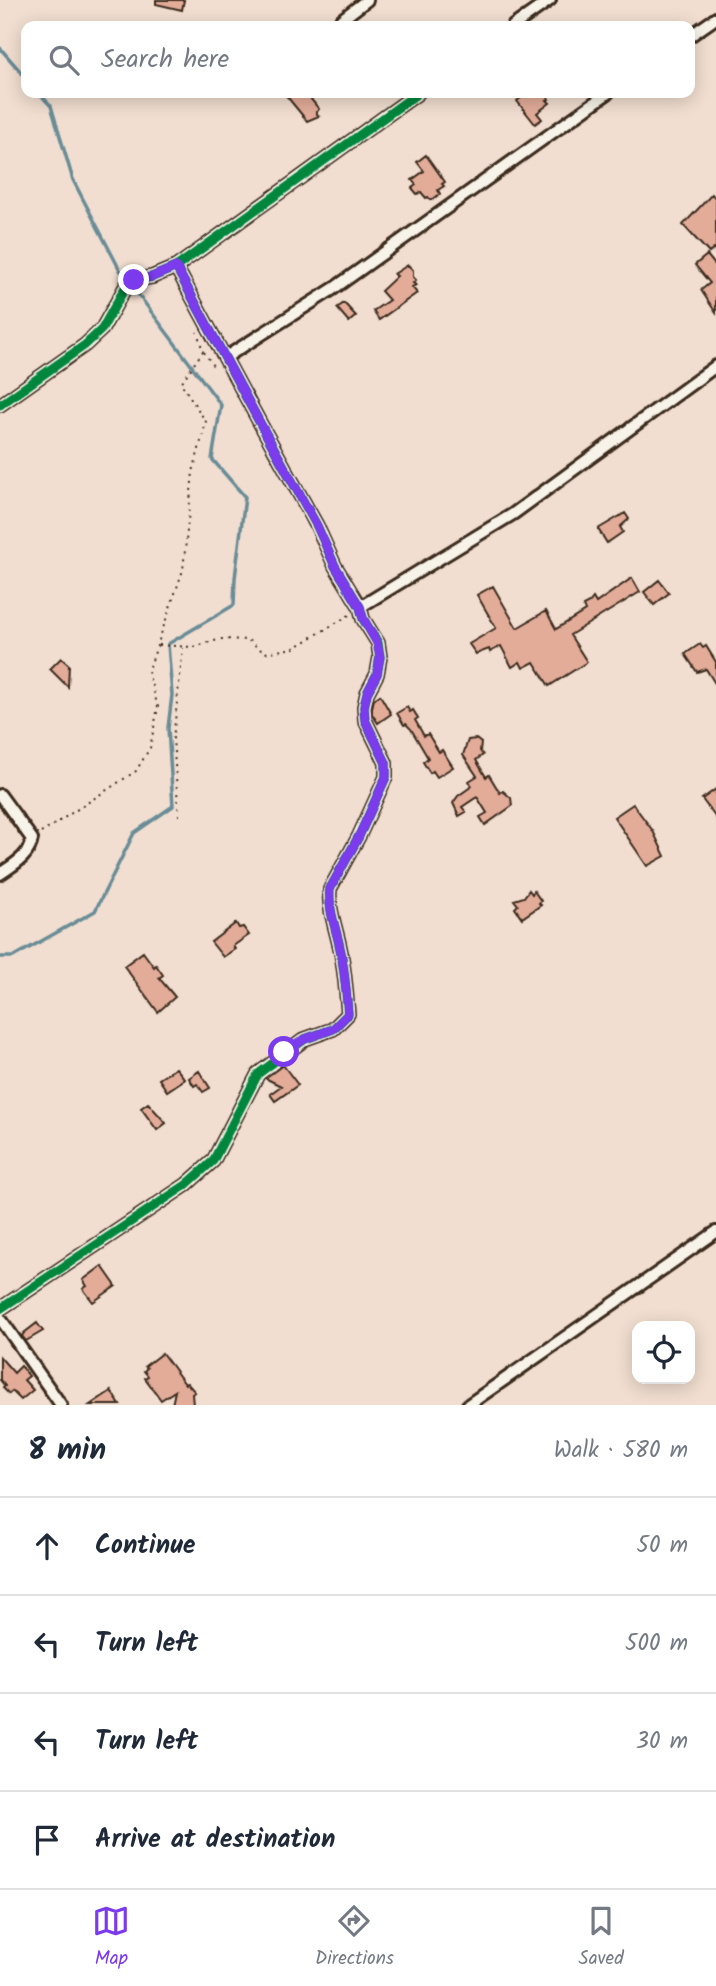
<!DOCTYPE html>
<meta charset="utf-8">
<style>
:root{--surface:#fff;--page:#f2f2f3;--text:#1f2937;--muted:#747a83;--line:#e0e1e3;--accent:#7c3aed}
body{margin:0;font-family:Kalam,sans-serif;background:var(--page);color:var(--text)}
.controls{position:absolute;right:21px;bottom:21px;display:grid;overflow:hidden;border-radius:14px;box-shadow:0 4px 18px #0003}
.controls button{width:63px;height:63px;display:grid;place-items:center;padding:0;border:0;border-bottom:2px solid var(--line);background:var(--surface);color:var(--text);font:35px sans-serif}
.stop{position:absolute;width:21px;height:21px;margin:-16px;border:5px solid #7c3aed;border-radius:50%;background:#fff}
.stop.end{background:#7c3aed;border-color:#fff;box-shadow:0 2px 7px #0008}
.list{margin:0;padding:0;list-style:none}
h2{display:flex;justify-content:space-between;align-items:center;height:91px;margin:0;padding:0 28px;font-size:30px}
h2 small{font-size:23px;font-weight:400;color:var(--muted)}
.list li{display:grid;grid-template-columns:46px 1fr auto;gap:21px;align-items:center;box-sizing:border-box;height:98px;padding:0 28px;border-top:2px solid var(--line)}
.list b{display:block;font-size:26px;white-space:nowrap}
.list em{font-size:23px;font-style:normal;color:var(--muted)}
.icon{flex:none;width:38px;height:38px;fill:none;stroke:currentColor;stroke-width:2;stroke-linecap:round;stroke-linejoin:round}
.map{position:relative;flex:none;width:716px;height:1405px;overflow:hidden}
.search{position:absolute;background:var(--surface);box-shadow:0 4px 18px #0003;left:21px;right:21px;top:21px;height:77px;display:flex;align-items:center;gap:18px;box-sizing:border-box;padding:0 24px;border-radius:14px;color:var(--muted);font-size:26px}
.sheet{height:483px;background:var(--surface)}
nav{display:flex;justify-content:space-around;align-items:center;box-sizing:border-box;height:98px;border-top:2px solid var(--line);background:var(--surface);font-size:19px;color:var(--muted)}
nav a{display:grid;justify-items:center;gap:4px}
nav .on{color:var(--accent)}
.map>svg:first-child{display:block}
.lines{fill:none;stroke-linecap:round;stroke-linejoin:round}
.stream{stroke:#698c97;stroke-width:3.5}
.building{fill:#e3ac99;stroke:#3b2a1e;stroke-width:2}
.minor-casing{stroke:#3b2a1e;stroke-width:16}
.path{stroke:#3b2a1e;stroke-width:2;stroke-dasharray:2 5;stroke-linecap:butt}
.minor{stroke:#f7f3e8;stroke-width:10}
.cycleway-casing{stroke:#f7f3e8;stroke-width:13}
.cycleway{stroke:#00873e;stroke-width:9}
.route{stroke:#7c3aed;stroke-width:9}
</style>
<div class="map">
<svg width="716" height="1405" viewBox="0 0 716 1405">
<rect width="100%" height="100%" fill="#f1ded0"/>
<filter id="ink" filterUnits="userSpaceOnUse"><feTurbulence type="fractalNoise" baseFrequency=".0143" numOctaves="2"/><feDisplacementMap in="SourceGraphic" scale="14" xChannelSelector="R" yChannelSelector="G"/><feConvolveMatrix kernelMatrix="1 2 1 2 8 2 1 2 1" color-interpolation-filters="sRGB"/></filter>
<g filter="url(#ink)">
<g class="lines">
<!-- stream -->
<path class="stream" d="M0,48l26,30
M0,957h13l82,-46 39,-78 39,-27 -5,-78 4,-33 -4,-51 66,-39 1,-27 10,-81 -33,-38 9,-54 -101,-135 -47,-90 -22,-74 -12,-13"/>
</g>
<!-- building -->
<path class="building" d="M156,0h28l-2,10 -26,-6z
M284,93h22l13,16 -3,4 3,3 -12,5z
M518,93h27l4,6 -2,1 3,3 -13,10 5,6 -7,5 -18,-23 5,-4z
M426,155l19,27 -3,2 2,2 -6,4 2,4 -9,6 -3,-3 -2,1 -5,-6 -4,2 -5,-6 4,-3 -4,-5 12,-9 -7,-9z
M712,194l4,5v48l-7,6 -26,-28z
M707,255l9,11v47l-15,-23 9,-7 -15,-18z
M408,265l5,5v7l3,3 -3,3 3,2 -4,2 5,6 -38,27 -6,-9 16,-11 -8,-9 16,-15 -3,-2z
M344,303l12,13 -7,6 -12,-14z
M625,513l4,6 -9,8 3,5 -16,11 -9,-14z
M632,578l8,14 -70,43 17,27 -38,24 -15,-24 -11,6 -3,-6 -8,5 -11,-21 -11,6 -1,-3 -13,5 -7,-10 27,-16 -19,-33 16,-9 24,42 29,-17 10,18 29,-18 -2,-5 6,-3 4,-5 3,5z
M659,580l10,13 -15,12 -10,-13z
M700,644l3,4 3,-2 10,16v23l-10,-16 -9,3 -12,-18z
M61,658l8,7 -1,22 -18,-18z
M380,695l11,19 -13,9 -6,-9v-6l2,-9z
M407,707l3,5 3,-2 5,8 -3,2 9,16 4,-2 11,18 3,-2 11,17 -16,10 -4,-6 -3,2 -7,-11 5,-4 -17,-29 -5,-5 -2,1 -7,-12z
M476,739l5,4 -1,8 3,4 -7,5 10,17 3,-2 11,18 3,-2 8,7 1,8 -27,19 -5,-8 7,-4 -10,-16 -15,10 4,5 -7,4 -6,-13 5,-7 14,-10 -3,-5 8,-5 -14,-21 5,-15z
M716,789v29l-14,-19z
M633,804l20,27 12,25 -18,10 -33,-49z
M529,890l3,4 2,-3 7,10 -2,2 2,2 -19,13 -7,-10 3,-3 -4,-5 10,-3z
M236,923l3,5 4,-1 6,8 -16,11 2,3 -12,8 -12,-15z
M143,952l11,15 2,-2 7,10 -4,3 16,19 -17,15 -34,-46z
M283,1065l15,20 -23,16 -5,-7 11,-8 -16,-8z
M176,1068l9,11 -18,12 -8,-12z
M199,1071l11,17 -7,4 -6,-8 -3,2 -5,-8z
M148,1103l18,20 -9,7 -16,-22z
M102,1266l14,20 -23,16 -10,-13 4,-3 -4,-6z
M37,1323l6,8 -17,10 -4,-5 2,-3z
M162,1353l23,31 2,-1 8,9 -3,2 1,11h-21l3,-14 -14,9 -16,-22 3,-2 -4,-5 3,-3 -2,-2z
M0,1357l14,16 7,-7 8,10 -5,4 9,10 -12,10 -9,-9 -3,3 -6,-6 2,-2 -5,-6z
M111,1391l9,14h-30z"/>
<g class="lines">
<defs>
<path id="minor" d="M341,20l26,-20
M513,26l37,-26
M690,36l26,-18
M226,357l107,-68 275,-196
M0,405l85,-60 17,-16 24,-43 8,-6 18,-3 24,-10 242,-174
M360,607l153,-93 203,-148
M0,795l32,44c-3,18 -18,25 -32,35
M0,1309l186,-124 27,-24 45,-87 47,-35 28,-10 15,-15c-2,-22 -3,-44 -8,-66 -4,-20 -12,-39 -10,-59l29,-53 27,-59v-14l-21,-43 -1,-13 3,-14 10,-19 3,-17 -2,-14 -15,-24 -3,-12 -25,-41 -18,-40 -56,-101 -85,-158
M0,1318l61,87
M468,1405l248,-173"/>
</defs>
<!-- minor casing -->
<use href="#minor" class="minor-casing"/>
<!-- path -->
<path class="path" d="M204,352l9,14 2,-1
M159,645l33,2 30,-8 26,1 17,13 29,-5 57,-34
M179,816l-6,-77 10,-91
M41,833l95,-62 14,-23 8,-41 -10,-35 35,-102 10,-98 13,-50 -25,-39 22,-32 -6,-19"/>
<!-- minor -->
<use href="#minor" class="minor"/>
<defs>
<path id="cycleway" d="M0,405l85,-60 17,-16 24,-43 8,-6 18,-3 24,-10 242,-174
M0,1309l186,-124 27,-24 45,-87 47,-35 28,-10 15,-15c-2,-22 -3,-44 -8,-66 -4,-20 -12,-39 -10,-59l29,-53 27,-59v-14l-21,-43 -1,-13 3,-14 10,-19 3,-17 -2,-14 -15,-24 -3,-12 -25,-41 -18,-40 -56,-101 -85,-158"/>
</defs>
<!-- cycleway casing -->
<use href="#cycleway" class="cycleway-casing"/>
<!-- cycleway -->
<use href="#cycleway" class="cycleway"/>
</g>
</g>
<g class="lines" filter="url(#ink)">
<!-- route -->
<path class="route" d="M134,280l18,-3 24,-10 85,158 56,101 18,40 25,41 3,11 14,25 3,14 -3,17 -10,19 -3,14 1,13 21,43v14l-27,59 -29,53c-2,21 6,39 10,59 5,22 6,44 8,66l-15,15 -28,10 -21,13"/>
</g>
</svg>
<div class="controls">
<button><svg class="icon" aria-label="locate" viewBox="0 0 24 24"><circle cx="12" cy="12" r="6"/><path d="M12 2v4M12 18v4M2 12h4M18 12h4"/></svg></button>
</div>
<div class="stop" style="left:284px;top:1052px"></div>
<div class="stop end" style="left:134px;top:280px"></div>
<div class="search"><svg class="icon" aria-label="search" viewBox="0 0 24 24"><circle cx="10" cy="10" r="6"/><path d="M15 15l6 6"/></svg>Search here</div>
</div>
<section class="sheet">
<h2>8 min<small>Walk · 580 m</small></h2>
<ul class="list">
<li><svg class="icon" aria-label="ahead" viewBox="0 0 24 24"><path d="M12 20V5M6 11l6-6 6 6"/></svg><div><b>Continue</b></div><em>50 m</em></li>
<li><svg class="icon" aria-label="left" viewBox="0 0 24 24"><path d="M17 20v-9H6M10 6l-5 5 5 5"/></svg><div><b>Turn left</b></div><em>500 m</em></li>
<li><svg class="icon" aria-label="left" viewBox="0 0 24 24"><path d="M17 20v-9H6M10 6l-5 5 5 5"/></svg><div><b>Turn left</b></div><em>30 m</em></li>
<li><svg class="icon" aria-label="arrive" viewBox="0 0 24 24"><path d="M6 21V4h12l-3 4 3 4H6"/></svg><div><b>Arrive at destination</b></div></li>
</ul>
</section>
<nav>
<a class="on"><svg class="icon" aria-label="map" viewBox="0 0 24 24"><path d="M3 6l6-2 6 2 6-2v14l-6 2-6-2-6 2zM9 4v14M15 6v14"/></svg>Map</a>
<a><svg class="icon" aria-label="directions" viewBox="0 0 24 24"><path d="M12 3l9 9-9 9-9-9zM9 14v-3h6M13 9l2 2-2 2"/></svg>Directions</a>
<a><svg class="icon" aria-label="saved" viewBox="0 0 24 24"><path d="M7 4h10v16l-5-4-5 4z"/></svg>Saved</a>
</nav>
